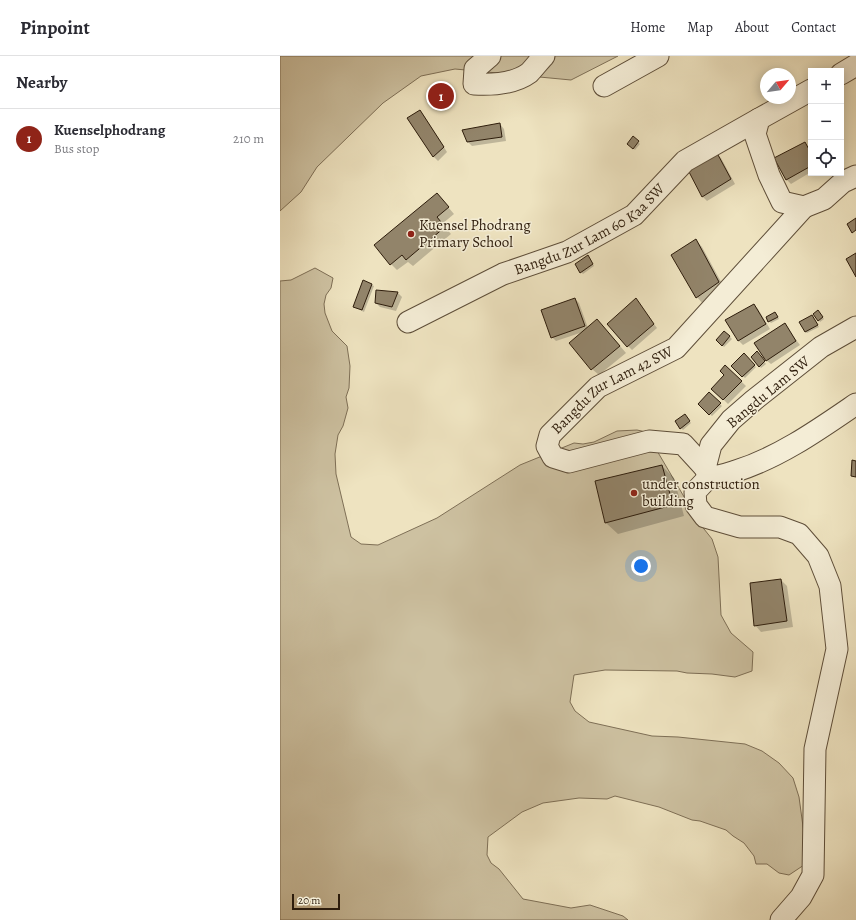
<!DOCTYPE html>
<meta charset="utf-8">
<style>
:root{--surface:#fff;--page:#f7f7f7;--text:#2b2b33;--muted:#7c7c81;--line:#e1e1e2;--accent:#8f2418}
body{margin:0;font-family:Alegreya,serif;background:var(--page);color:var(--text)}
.controls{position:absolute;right:12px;top:12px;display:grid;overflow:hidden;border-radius:0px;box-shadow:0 2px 10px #0003}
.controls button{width:36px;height:36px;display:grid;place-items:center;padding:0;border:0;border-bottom:1px solid var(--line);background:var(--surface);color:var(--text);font:20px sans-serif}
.compass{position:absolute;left:480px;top:12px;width:36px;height:36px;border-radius:50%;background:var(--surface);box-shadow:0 2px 10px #0003;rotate:61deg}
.scale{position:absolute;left:12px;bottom:10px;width:48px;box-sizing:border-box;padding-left:4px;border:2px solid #2e1d0c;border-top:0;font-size:11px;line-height:14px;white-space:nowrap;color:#2e1d0c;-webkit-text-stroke:3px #f4edd6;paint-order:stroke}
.you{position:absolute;left:361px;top:510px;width:14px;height:14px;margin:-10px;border:3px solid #fff;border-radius:50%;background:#1a73e8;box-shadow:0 0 0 6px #1a73e833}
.badge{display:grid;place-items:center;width:26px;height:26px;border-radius:50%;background:var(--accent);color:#fff;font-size:13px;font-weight:700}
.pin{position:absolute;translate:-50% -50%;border:2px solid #fff;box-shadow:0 1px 4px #0006}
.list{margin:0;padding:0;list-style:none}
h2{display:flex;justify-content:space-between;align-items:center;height:52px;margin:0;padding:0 16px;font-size:17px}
h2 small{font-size:13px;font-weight:400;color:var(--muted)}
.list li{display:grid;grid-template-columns:26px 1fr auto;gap:12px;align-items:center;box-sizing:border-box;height:60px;padding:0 16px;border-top:1px solid var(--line)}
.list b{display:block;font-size:15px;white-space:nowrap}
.list p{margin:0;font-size:13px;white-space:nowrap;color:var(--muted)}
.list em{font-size:13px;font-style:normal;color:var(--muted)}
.icon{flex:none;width:22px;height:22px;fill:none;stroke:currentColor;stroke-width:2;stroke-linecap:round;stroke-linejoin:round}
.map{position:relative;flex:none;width:576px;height:864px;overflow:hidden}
header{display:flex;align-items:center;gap:24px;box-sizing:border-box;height:56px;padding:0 20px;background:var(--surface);border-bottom:1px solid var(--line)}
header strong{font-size:19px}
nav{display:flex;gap:22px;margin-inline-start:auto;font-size:14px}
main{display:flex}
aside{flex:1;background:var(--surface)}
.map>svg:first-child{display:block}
.green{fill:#cdc1a1;stroke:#7e6f56}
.shadow{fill:#0003}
.building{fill:#92846a;stroke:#2e1d0c}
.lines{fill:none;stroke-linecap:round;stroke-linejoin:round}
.minor-casing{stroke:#5e4e39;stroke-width:23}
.minor{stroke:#f4edd6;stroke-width:21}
.poi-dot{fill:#8f2418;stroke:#f4edd6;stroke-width:1.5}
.labels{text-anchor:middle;stroke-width:3;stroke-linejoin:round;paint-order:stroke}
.poi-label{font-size:15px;fill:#2e1d0c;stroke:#f4edd6;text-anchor:start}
.street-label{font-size:15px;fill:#2e1d0c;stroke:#f4edd6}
</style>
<header>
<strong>Pinpoint</strong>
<nav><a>Home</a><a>Map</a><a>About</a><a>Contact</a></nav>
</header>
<main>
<aside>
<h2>Nearby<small></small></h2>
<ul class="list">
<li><span class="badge">1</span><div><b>Kuenselphodrang</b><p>Bus stop</p></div><em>210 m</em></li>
</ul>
</aside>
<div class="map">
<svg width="576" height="864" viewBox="0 0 576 864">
<rect width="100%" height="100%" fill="#eee3c0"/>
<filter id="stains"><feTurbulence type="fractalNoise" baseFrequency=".005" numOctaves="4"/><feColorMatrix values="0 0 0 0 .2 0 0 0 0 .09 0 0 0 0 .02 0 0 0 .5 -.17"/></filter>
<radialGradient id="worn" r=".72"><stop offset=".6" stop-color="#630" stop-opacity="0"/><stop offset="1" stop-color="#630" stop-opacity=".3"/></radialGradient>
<!-- green -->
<path class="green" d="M0,0h338l-47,24 -116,-11 -34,7 -38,27 -66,64 -16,25 -21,19z
M35,212l18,10 -2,10 -5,7 -2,9 1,9 7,18 15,15 3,20 -1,22 -3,9 2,11 -5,18 -5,9 -3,19 1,20 15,63 10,7 17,1 59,-27 83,-53 54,-22 9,1 11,-2 23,-11 20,-1 9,2 54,92 12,15 6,18 3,58 10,18 22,19 -1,19 -17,6 -23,-3 -25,-1 -10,-2 -72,-1 -31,5 -4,27 5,9 14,11 63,14 26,1 67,7 17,7 17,12 14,15 6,19 8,59 -3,9 -15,10 -10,-2 -12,-9h-11l-2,-8 -10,-13 -11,-7 -7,-6 -26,-9 -8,-1 -33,-13 -44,-11 -8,3 -28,-1 -36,5 -21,9 -34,25 -1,18 4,8 8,6 24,30 48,9 19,-3 33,11 5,4h-348v-639l11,-1z"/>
<!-- shadow -->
<path class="shadow" d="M140,56l4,4 23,36 -9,9 -4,-4 -25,-38z
M220,68l4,5 2,12 -34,5 -4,-4z
M353,81l7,7 -5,6 -7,-7z
M525,87l6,8v21l-20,12 -4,-4 -12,-22z
M437,98l4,4 14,26 -28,17 -4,-4 -13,-27z
M157,138l17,20 -12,10 9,10 -38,32 -5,-4 -11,8 -6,-6z
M416,184l6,7 23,42 -22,15 -6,-7z
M310,202l4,8 -11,8 -2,-2z
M92,229l2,1 -10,26 -8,-4 -2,-2z
M97,235l21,2 4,4 -6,14 -16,-4 -4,-4z
M295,243l4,4 9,25 15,-2 23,27 -27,22 -7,-6 -9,-37 -27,9 -4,-4z
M356,244l21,28 -25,22 -4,-4z
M474,249l4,4 12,20 -27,16 -5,-5z
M540,257l4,6 -4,3 -1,-2z
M497,259l2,4 -8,4 -2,-2z
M532,260l7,11 -12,6 -2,-2z
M504,268l16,21 -29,19 -5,-4z
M445,276l7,7 -8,8 -7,-7z
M477,297l9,11 -5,4 -9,-11z
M464,299l12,12 -11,11 -13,-12z
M445,310l21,20 -18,18 -15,-15 13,-14z
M429,337l13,13 -10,10 -13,-12z
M406,361l5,6 -8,7 -2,-2z
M382,410l12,12 10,38 -66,18 -12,-11z
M501,524l6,6 6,41 -32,5 -6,-7z"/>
<!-- building -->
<path class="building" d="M140,54l24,37 -11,10 -26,-39z
M220,67l2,14 -35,5 -5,-12z
M353,80l6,5 -6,8 -6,-5z
M525,86l6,11v13l-25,14 -12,-22z
M437,97l14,26 -29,18 -14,-27z
M157,137l12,14 -12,10 8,10 -39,33 -4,-5 -12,10 -16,-20z
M576,162v12l-4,3 -5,-9z
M416,183l23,43 -23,16 -25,-43z
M576,197v24l-10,-18z
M308,199l5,9 -13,9 -5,-9z
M83,224l9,4 -10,26 -9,-3z
M96,234l22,2 -6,15 -17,-4z
M295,242l10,28 -34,12 -10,-28z
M356,242l18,26 -27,23 -20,-23z
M474,248l12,20 -28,17 -13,-21z
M538,254l5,7 -5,4 -5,-7z
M495,256l3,5 -10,5 -2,-5z
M532,259l6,10 -13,7 -6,-10z
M317,263l23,27 -29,24 -22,-27z
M505,267l11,18 -30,20 -12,-18z
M444,275l6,5 -8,10 -6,-6z
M477,295l8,10 -6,6 -8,-10z
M464,297l11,12 -13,12 -11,-11z
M445,309l17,16 -19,19 -12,-11 13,-14 -4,-4z
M429,336l12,11 -12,12 -11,-11z
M405,358l5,7 -10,8 -5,-8z
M572,404l4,1v16l-5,-1z
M382,409l11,40 -68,18 -10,-42z
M501,523l6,42 -33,5 -4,-43z"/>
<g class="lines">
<defs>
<g id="minor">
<path d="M210,0l-15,13 -1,15c18,1 40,0 55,-11 5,-5 10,-12 15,-17"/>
<path d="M561,18l15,-9"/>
<path d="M324,30l54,-30"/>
<path d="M531,34l-52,29 -4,15 14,41 13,27 22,5 20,-8 19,-17 13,-6"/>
<path id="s1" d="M128,266l95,-48 64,-22 67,-37 51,-54 74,-42"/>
<path d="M576,271l-35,20 -67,53 -23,20 -20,25 -6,23 4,9c10,0 18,-3 27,-6 44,-14 82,-41 120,-67"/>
<path id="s2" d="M425,412l-22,-24 -34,-3 -80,21 -16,-5 -6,-11 3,-11 48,-48 78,-39 128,-141"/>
<path d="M429,421l-14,15 1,13 9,12 35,10h40l19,7 19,22 12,30 7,63 -22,100 -2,126 -12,22 -20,23"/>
</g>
</defs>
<!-- minor casing -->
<use href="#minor" class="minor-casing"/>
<!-- minor -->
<use href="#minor" class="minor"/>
</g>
<!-- markers -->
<g class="poi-dot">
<circle cx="131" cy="178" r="4"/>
<circle cx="354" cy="437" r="4"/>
</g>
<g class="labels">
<!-- poi labels -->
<g class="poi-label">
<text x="139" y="174">Kuensel Phodrang<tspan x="139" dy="17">Primary School</tspan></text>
<text x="362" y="433">under construction<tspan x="362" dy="17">building</tspan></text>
</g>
<!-- street labels -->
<g class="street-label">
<text dy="5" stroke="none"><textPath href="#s1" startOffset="205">Bangdu Zur Lam 60 Kaa SW</textPath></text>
<text dy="5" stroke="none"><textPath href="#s2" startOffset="268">Bangdu Zur Lam 42 SW</textPath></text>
<text transform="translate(488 336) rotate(-40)" y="5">Bangdu Lam SW</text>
</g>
</g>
<rect width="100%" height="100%" filter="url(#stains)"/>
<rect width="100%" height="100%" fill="url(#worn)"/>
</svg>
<div class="controls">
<button>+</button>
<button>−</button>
<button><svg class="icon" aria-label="locate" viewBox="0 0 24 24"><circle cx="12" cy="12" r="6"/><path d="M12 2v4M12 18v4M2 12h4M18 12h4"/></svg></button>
</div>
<svg class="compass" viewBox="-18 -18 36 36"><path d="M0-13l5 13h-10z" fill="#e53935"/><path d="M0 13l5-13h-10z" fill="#7c7c81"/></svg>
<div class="scale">20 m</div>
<div class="you"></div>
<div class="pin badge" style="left:161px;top:40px">1</div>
</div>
</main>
